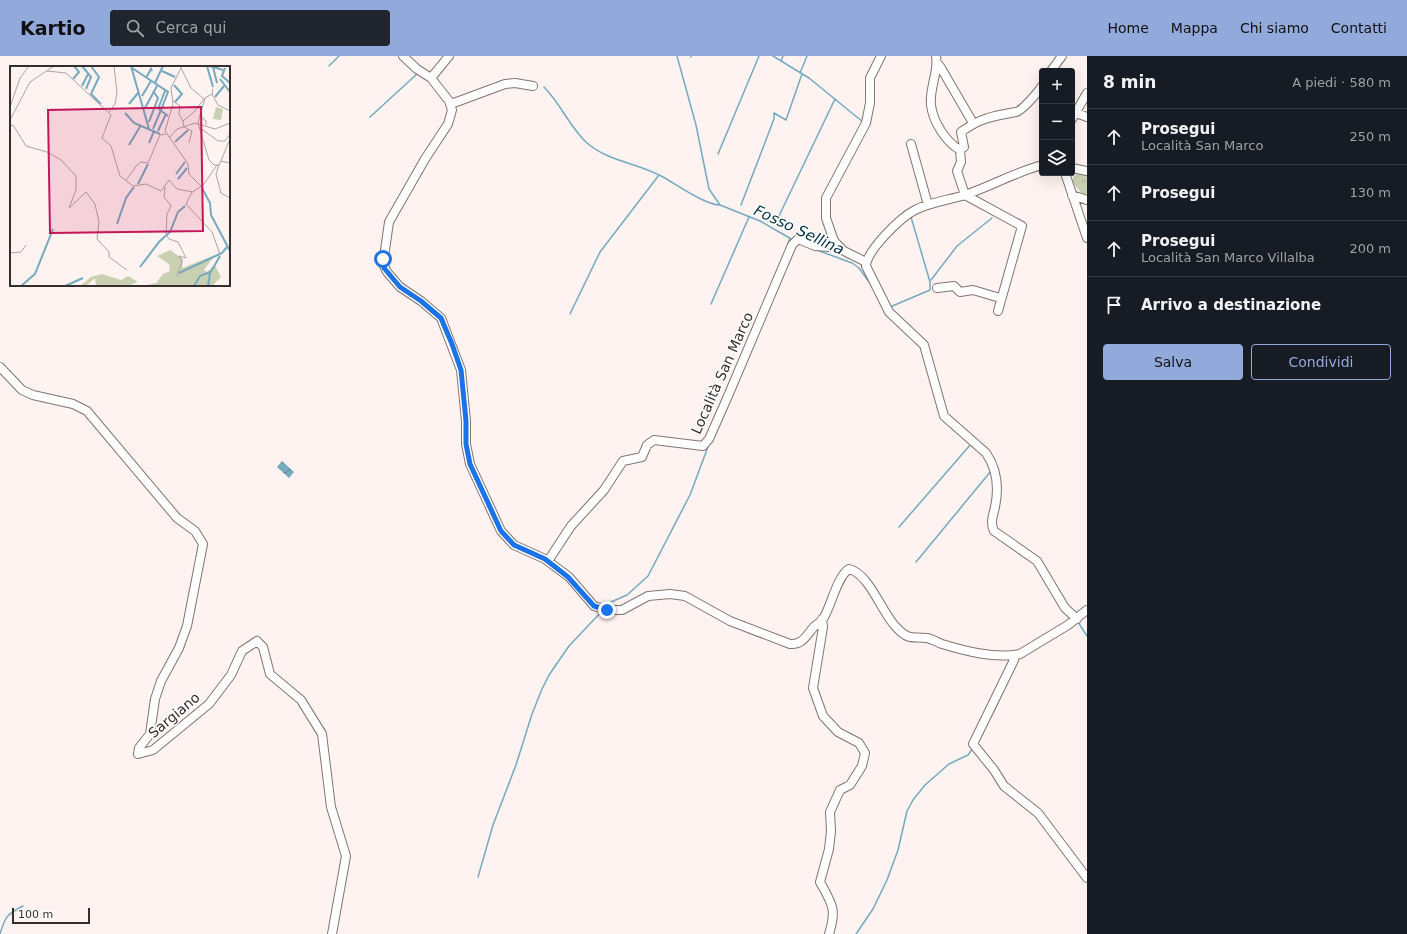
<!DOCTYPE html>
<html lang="it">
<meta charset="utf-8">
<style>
:root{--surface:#171b24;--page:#20242c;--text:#f1f3f6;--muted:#9ea1a6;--line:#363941;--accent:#92a9db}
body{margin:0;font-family:"DejaVu Sans",sans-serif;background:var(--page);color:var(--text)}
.controls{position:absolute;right:12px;top:12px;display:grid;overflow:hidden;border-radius:4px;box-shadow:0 4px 16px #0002}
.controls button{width:36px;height:36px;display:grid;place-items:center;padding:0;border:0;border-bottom:1px solid var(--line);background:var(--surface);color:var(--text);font:20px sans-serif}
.scale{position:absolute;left:12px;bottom:10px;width:78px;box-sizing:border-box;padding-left:4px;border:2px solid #352e2c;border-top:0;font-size:11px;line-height:14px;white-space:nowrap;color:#352e2c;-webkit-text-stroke:3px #fff;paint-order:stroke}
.stop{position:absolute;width:12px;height:12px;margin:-9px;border:3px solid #1a73e8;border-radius:50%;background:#fff}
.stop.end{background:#1a73e8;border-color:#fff;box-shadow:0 1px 4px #0008}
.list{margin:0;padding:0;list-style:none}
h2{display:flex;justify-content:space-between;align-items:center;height:52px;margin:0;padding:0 16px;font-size:17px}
h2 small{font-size:13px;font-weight:400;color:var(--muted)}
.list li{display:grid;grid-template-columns:26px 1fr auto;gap:12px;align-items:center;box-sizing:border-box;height:56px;padding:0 16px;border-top:1px solid var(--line)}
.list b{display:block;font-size:15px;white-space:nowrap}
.list p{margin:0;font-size:13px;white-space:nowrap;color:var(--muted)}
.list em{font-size:13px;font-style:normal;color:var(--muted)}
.actions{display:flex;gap:8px;padding:12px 16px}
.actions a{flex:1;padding:9px 0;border:1px solid var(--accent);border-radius:4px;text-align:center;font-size:14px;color:var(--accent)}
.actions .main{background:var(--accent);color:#111}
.icon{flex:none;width:22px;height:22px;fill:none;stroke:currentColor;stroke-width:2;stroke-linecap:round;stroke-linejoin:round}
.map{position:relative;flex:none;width:1087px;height:878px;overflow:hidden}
header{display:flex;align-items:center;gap:24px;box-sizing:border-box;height:56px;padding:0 20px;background:var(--accent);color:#111}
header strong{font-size:19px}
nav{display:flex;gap:22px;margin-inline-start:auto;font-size:14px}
.search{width:280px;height:36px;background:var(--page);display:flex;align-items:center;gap:10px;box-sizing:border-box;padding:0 14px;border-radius:4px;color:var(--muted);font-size:15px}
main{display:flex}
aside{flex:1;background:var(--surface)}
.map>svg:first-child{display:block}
.park{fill:url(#park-tufts)}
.water{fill:url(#water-waves)}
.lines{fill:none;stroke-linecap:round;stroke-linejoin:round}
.stream{stroke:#77a9bf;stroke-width:1.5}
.minor-casing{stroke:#83746f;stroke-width:10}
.minor{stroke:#fff;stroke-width:8}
.route{stroke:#1a73e8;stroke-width:5}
.labels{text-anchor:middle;stroke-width:3;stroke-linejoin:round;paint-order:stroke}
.street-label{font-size:14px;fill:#352e2c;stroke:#fff}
.water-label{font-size:15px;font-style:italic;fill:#023141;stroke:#fff}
.inset-river{fill:none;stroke:#77a9bf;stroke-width:2}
.inset-road{fill:none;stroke:#aea4a2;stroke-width:1}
.view{fill:#c2185b;fill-opacity:0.15;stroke:#c2185b;stroke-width:2}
.inset-edge{fill:none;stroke:#352e2c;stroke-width:2}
</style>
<header>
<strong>Kartio</strong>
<div class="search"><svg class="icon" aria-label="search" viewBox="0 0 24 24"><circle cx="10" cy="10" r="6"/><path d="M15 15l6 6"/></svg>Cerca qui</div>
<nav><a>Home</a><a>Mappa</a><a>Chi siamo</a><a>Contatti</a></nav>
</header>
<main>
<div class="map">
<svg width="1087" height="878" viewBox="0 0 1087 878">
<defs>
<pattern id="park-tufts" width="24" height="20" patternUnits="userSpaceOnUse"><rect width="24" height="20" fill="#cad1b3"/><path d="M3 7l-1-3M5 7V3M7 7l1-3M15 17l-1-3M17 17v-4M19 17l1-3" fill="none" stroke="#aeb49a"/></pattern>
<pattern id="water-waves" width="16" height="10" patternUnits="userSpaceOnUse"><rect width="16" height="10" fill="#77a9bf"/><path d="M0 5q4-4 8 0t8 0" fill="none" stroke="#628a9b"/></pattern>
</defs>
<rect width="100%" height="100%" fill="#fef3f0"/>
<!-- park -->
<path class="park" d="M1079,117l8,2v18l-3,3 -12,-14 2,-6z"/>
<!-- water -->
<path class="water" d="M282,405l12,11 -5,6 -12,-11z"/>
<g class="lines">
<!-- stream -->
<path class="stream" d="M677,0l19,69 13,64 11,16 40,16 33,19
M773,0l36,22 54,44
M691,1v-1
M781,5l2,-5
M329,10l10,-10
M800,17l7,-17
M544,31c17,17 26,41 43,56 22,19 52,20 76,34 13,7 42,28 57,28
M370,61l48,-44
M718,98l41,-98
M741,149l33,-86v-6l12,7 16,-46
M778,162l57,-119
M798,187l54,20 7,5 13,18
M787,191l3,-9
M931,224l26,-34 35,-28
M711,248l38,-87
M890,251l40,-17v-8l-19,-65
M570,258l30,-62 59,-77
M937,351l3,7
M899,471l72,-83
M916,506l75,-91
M606,551l5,-5 16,-7 21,-19 42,-81 19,-51
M1078,566l9,14
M991,661l28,-59
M978,686l6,-11
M478,821l15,-52 23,-60 16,-51 10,-25 7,-14 20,-29 33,-35
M0,878c5,-17 7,-20 23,-28
M856,878l17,-25 14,-29 11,-30 9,-39 6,-11 12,-15 24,-21 19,-9 5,-7"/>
<defs>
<path id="minor" d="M403,0l14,13 14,9 18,23 3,9 -4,14 -23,35 -36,63 -6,42 4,8 13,15 21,14 20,17 20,52 5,51v23l4,20 31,67 13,14 31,14 24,18 25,29 13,4h15l26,-14 22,-2 15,2 45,25 60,23c11,1 15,-6 22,-15 3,-4 8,-6 11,-10 8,-12 14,-43 26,-50 21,5 33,45 48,59 12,13 16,8 30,10 5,1 10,4 15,6 23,7 53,15 78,10l48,-29 19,-15
M936,0c3,16 -7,32 -5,49 2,17 15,37 29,45l4,-3 -3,-15c19,-14 32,-16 55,-20 5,0 23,-21 26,-26
M938,8l3,4 32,55
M1051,15l11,-15
M431,22l18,-22
M451,48l54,-20 10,-1 18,3
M1076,57l11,4
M1072,63l15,-26
M911,88l17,61
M960,94l1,12 -4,9 8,24 57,31 -24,85
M1042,109c-26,7 -51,21 -77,30 -16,5 -35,7 -50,15 -14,7 -48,40 -49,56l23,46 35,33 20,71 42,37c11,16 13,35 9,54 -2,9 -5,16 -1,24l43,30 28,47 12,11
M1072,112l15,3
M1065,117l22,65
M1072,139l15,5
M866,206l-22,-11 -10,-10 -8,-23v-20l40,-75 4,-20v-25l11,-22
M937,232l17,-2 6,6 13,-2 27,8
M0,311l22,23 11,5 40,9 14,7 90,107 18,13 8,13 -16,82 -8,22 -18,33 -6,18 -5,35 -11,14 -1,6 15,-4 56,-46 22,-29 11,-24 15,-10 6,6 7,27 31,26 21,34 9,73 15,49 -14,78
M548,505l23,-35 33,-36 19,-29 19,-4 5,-12 7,-5 49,6 6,-7 19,-43 64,-151 6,-6 17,7 14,1 5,-6
M822,563l1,8 -10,61 10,28 15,16 21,11 6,10 -3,13 -12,19 -10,5 -10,22 1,19 -2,18 -9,33c12,22 17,27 9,52
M1015,599l-1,5 -41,84 21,26 10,16 34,27 49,65"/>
</defs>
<!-- minor casing -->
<use href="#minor" class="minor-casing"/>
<!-- minor -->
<use href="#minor" class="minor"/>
</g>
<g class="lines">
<!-- route -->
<path class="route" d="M383,203l1,9 16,19 21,14 20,17 11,26 9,26 5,51v23l4,20 31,67 13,14 31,14 23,18 26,29 13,4"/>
</g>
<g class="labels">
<!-- street labels -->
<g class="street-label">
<text transform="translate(722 317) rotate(-66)" y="5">Località San Marco</text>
<text transform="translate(174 659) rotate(-40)" y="5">Sargiano</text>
</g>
<!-- water labels -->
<g class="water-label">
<text transform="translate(799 174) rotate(25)" y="5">Fosso Sellina</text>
</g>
</g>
<!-- overview -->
<g transform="translate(10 10)">
<rect width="220" height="220" fill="#fef3f0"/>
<path d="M206,41l7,2 -2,11 -8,-1z" fill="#cad1b3"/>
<path d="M160,184l13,9 -1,9 33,-13 -11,15 3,2 8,-7 6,12 -9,9h-69l13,-3 7,-9 7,-3 -1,-7 -12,-8zM92,208l19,6 7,-4 10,6 -11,4h-31l-1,-8 -9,8h-6l11,-9z" fill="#cad1b3"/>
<path class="inset-river" d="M72,0l9,11 -5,12M81,0l8,11 -8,17 10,10M121,0l18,63M197,0l6,21M200,0l13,4M203,1l4,16M122,2l36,24 -7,18M215,2l-3,8 8,7M152,5l13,6M136,12l5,-9 1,2M63,13l6,-7 -5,-6M210,13l10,13M145,17l8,-17M164,19l8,9 -7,8M72,20l6,-12M132,30l9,-15M205,31l9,-11M119,38l9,-11M146,41l12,9M135,42l12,-22M148,43l7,-18M115,47l9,10 26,11M139,56l9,-24 -5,-7M143,63l8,-19M148,65l8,-17M165,76l13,-12M139,77l5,-12M119,79l12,-20M166,108l9,-12M168,113l9,-11M128,118l10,-20M192,122l8,15 1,12 19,36M107,158l9,-26 8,-11M130,201l19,-25 11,-10 8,-20 7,-6M169,207l43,-20 6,-7M11,220l14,-12 18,-45M55,220l18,-8M184,220l6,-10 10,-4M198,220l2,-13 10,-17"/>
<path class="inset-road" d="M172,0l-11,22 2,16 -8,27 23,33 1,10 12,12M171,2l10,20 13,11M37,5l19,2 45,42 -9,23 9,8 9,30 13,10 13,-2 15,7 8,-11 8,9 16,3 11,-8 13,-19M203,23l-1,5 6,11 12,6M202,28l-7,4 -7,25 11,37 5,5h5l-3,9 5,19 9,5M163,35l7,5 -1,8 4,7 11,-9 10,-13M0,41l10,-29 9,-12M99,46l6,-8 2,-12 -3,-26M189,49l7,6v4M0,54l20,-38 24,-16M173,55l1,6 8,4 -3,12M0,60l3,-1 13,21 21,6 14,8 15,16v14l-7,18 17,-16 9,12 4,18 -2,17 12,13v5l18,13M189,61l19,14h7l5,-7M160,71l7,-8 18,-6 20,6 15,-6M211,95l8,-20M209,99l2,-4 9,2M116,114l11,-15 4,-3 7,1 12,-28 6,-1M155,121l-1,10 7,9 -4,8 -1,20 3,5 9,3 8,16 -7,-2 3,6 -5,13 2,2M182,126l-6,12 26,28 8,22M0,187l11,-1 5,-7"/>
<path class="view" d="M191,41l2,124 -153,2 -2,-123z"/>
<rect width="220" height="220" class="inset-edge"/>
</g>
</svg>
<div class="controls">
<button>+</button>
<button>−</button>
<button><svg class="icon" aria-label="layers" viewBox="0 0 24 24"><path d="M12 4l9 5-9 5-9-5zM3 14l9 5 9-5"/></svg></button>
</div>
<div class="scale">100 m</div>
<div class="stop" style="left:383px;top:203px"></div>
<div class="stop end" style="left:607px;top:554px"></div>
</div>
<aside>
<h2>8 min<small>A piedi · 580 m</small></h2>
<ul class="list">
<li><svg class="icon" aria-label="ahead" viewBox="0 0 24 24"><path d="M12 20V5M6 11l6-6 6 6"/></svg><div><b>Prosegui</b><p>Località San Marco</p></div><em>250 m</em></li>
<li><svg class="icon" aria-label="ahead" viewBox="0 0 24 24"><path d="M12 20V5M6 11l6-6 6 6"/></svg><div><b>Prosegui</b></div><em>130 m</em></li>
<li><svg class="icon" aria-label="ahead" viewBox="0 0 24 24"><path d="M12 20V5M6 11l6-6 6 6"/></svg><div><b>Prosegui</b><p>Località San Marco Villalba</p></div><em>200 m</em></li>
<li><svg class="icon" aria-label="arrive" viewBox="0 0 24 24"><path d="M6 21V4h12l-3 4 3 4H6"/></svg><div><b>Arrivo a destinazione</b></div></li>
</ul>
<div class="actions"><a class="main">Salva</a><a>Condividi</a></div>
</aside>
</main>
